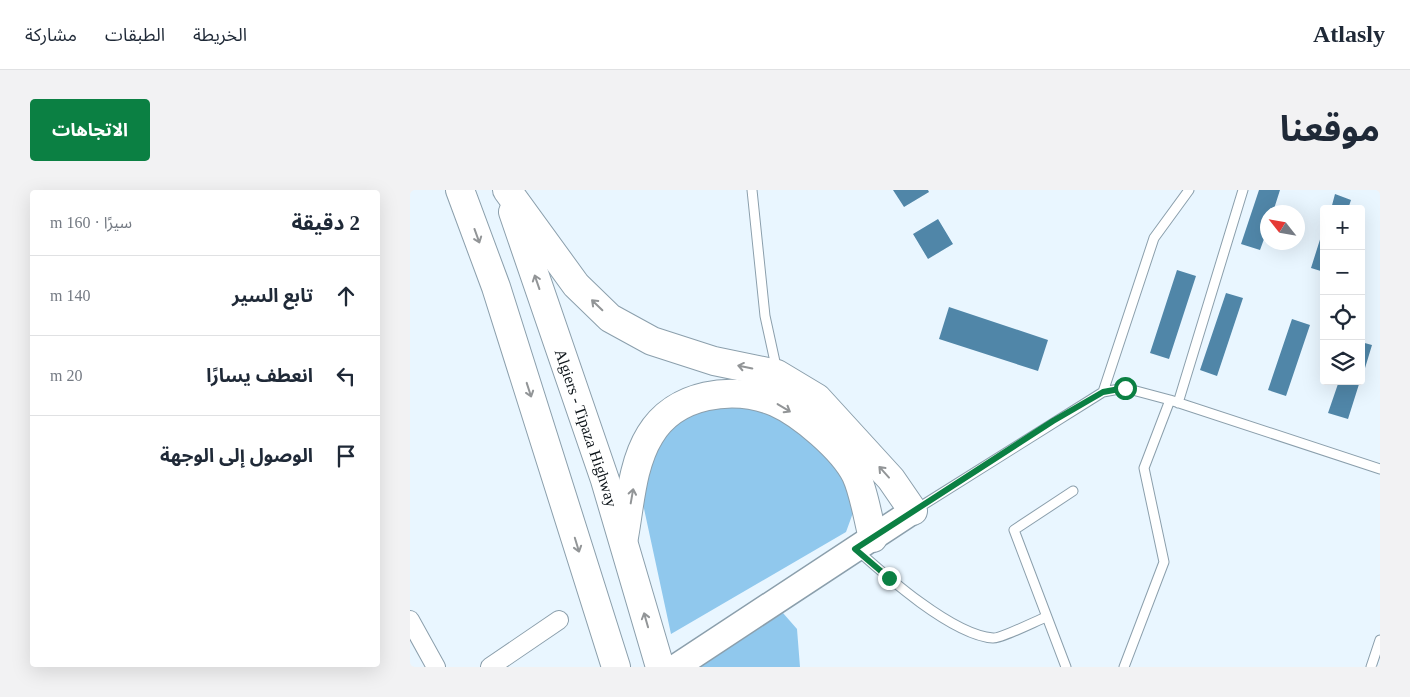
<!DOCTYPE html>
<html lang="ar">
<meta charset="utf-8">
<style>
:root{--surface:#fff;--page:#f2f2f3;--text:#1f2937;--muted:#747a83;--line:#e0e1e3;--accent:#0b8043}
body{margin:0;font-family:"Times New Roman","Noto Sans Arabic",serif;background:var(--page);color:var(--text);direction:rtl}
.controls{position:absolute;right:15px;top:15px;display:grid;overflow:hidden;border-radius:5px;box-shadow:0 5px 20px #0002}
.controls button{width:45px;height:45px;display:grid;place-items:center;padding:0;border:0;border-bottom:1px solid var(--line);background:var(--surface);color:var(--text);font:25px sans-serif}
.compass{position:absolute;left:850px;top:15px;width:45px;height:45px;border-radius:50%;background:var(--surface);box-shadow:0 5px 20px #0002;rotate:301deg}
.stop{position:absolute;width:15px;height:15px;margin:-11px;border:4px solid #0b8043;border-radius:50%;background:#fff}
.stop.end{background:#0b8043;border-color:#fff;box-shadow:0 1px 5px #0008}
.list{margin:0;padding:0;list-style:none}
h2{display:flex;justify-content:space-between;align-items:center;height:65px;margin:0;padding:0 20px;font-size:21px}
h2 small{font-size:16px;font-weight:400;color:var(--muted)}
.list li{display:grid;grid-template-columns:32px 1fr auto;gap:15px;align-items:center;box-sizing:border-box;height:80px;padding:0 20px;border-top:1px solid var(--line)}
.list b{display:block;font-size:19px;white-space:nowrap}
.list em{font-size:16px;font-style:normal;color:var(--muted)}
.icon{flex:none;width:28px;height:28px;fill:none;stroke:currentColor;stroke-width:2;stroke-linecap:round;stroke-linejoin:round}
.map{position:relative;flex:none;width:970px;height:477px;overflow:hidden;direction:ltr;border-radius:5px}
header{display:flex;align-items:center;gap:30px;box-sizing:border-box;height:70px;padding:0 25px;background:var(--surface);border-bottom:1px solid var(--line)}
header strong{font-size:24px}
nav{display:flex;gap:28px;margin-inline-start:auto;font-size:18px}
.intro{display:flex;align-items:center;justify-content:space-between;box-sizing:border-box;height:120px;padding:0 30px}
h1{margin:0;font-size:35px}
.button{padding:12px 22px;border-radius:5px;background:var(--accent);color:#fff;font-size:18px;font-weight:700}
main{display:flex;gap:30px;padding:0 30px}
aside{flex:1;background:var(--surface);border-radius:5px;box-shadow:0 5px 20px #0002}
.map>svg:first-child{display:block}
.forest{fill:#90c8ed}
.building{fill:#5086a8}
.lines{fill:none;stroke-linecap:round;stroke-linejoin:round}
.lane-casing{stroke:#8b9fac;stroke-width:11}
.street-casing{stroke:#8b9fac;stroke-width:20}
.secondary-casing{stroke:#8b9fac;stroke-width:28}
.highway-casing{stroke:#8b9fac;stroke-width:30}
.lane{stroke:#fff;stroke-width:9}
.street{stroke:#fff;stroke-width:18}
.secondary{stroke:#fff;stroke-width:25}
.highway{stroke:#fff;stroke-width:28}
.oneway{stroke:#929597}
.route{stroke:#0b8043;stroke-width:6}
.labels{text-anchor:middle;stroke-width:4;stroke-linejoin:round;paint-order:stroke}
.street-label{font-size:16px;fill:#0c1318;stroke:#fff}
</style>
<header>
<strong>Atlasly</strong>
<nav><a>الخريطة</a><a>الطبقات</a><a>مشاركة</a></nav>
</header>
<div class="intro"><h1>موقعنا</h1><a class="button">الاتجاهات</a></div>
<main>
<div class="map">
<svg width="970" height="477" viewBox="0 0 970 477">
<rect width="100%" height="100%" fill="#e9f6ff"/>
<!-- forest -->
<path class="forest" d="M316,215l39,3 40,21 47,60 2,21 -8,22 -175,102 -28,-130 10,-56 31,-33z
M373,423l14,16 3,38h-100z"/>
<!-- building -->
<path class="building" d="M483,0h35l1,2 -25,15z
M849,0h21l-7,22h-5v16l-8,22 -19,-6z
M925,4l16,6 -3,9h-17z
M528,29l15,25 -25,15 -15,-25z
M913,40h1v42l-13,-4z
M767,80l19,6 -27,83 -19,-6z
M816,103l17,5 -26,78 -17,-6z
M539,117l99,33 -10,31 -99,-32z
M882,129l18,6 -24,71 -18,-6z
M951,152l11,3 -10,33h-1z
M929,191h21l-12,38 -20,-6z"/>
<g class="lines">
<defs>
<path id="lane" d="M342,0l13,126 12,55
M693,202l51,-154 35,-48
M768,213l65,-213
M505,320l188,-118 22,-4 45,12 210,69
M446,359c30,27 96,86 137,89 7,1 43,-17 53,-21
M656,477l-52,-137 59,-39
M714,477l40,-105 -20,-94 26,-68
M961,477l9,-27"/>
<path id="street" d="M0,430l26,47
M80,477l69,-47"/>
<path id="secondary" d="M266,477l237,-156"/>
<g id="highway">
<path d="M50,0l36,97 120,380"/>
<path d="M97,0l69,95 34,33 42,23 62,20 63,13 40,24 74,81 22,32"/>
<path id="s1" d="M103,22l92,268 55,187"/>
<path d="M214,347c6,-33 8,-73 26,-102 25,-42 83,-50 125,-33 27,12 68,47 81,73 8,17 12,44 17,63"/>
</g>
</defs>
<!-- lane casing -->
<use href="#lane" class="lane-casing"/>
<!-- street casing -->
<use href="#street" class="street-casing"/>
<!-- secondary casing -->
<use href="#secondary" class="secondary-casing"/>
<!-- highway casing -->
<use href="#highway" class="highway-casing"/>
<!-- lane -->
<use href="#lane" class="lane"/>
<!-- street -->
<use href="#street" class="street"/>
<!-- secondary -->
<use href="#secondary" class="secondary"/>
<!-- highway -->
<use href="#highway" class="highway"/>
</g>
<!-- one-way arrows -->
<defs><path id="oneway-shaft" d="M-6 0H5M1.5-3L5.5 0L1.5 3" fill="none" stroke-width="1.6" stroke-linecap="round" stroke-linejoin="round" transform="scale(1.25)"/></defs>
<g class="oneway">
<use href="#oneway-shaft" transform="translate(67 46) rotate(70)"/>
<use href="#oneway-shaft" transform="translate(127 92) rotate(-109)"/>
<use href="#oneway-shaft" transform="translate(187 115) rotate(-136)"/>
<use href="#oneway-shaft" transform="translate(335 177) rotate(-168)"/>
<use href="#oneway-shaft" transform="translate(119 200) rotate(72)"/>
<use href="#oneway-shaft" transform="translate(374 218) rotate(31)"/>
<use href="#oneway-shaft" transform="translate(474 282) rotate(-132)"/>
<use href="#oneway-shaft" transform="translate(222 306) rotate(-80)"/>
<use href="#oneway-shaft" transform="translate(167 355) rotate(73)"/>
<use href="#oneway-shaft" transform="translate(236 430) rotate(-106)"/>
</g>
<g class="lines">
<!-- route -->
<path class="route" d="M479,388l-34,-29 198,-128 50,-29 22,-4"/>
</g>
<g class="labels">
<!-- street labels -->
<g class="street-label">
<text dy="6" stroke="none"><textPath href="#s1" startOffset="228">Algiers - Tipaza Highway</textPath></text>
</g>
</g>
</svg>
<div class="controls">
<button>+</button>
<button>−</button>
<button><svg class="icon" aria-label="locate" viewBox="0 0 24 24"><circle cx="12" cy="12" r="6"/><path d="M12 2v4M12 18v4M2 12h4M18 12h4"/></svg></button>
<button><svg class="icon" aria-label="layers" viewBox="0 0 24 24"><path d="M12 4l9 5-9 5-9-5zM3 14l9 5 9-5"/></svg></button>
</div>
<svg class="compass" viewBox="-18 -18 36 36"><path d="M0-13l5 13h-10z" fill="#e53935"/><path d="M0 13l5-13h-10z" fill="#747a83"/></svg>
<div class="stop" style="left:715px;top:198px"></div>
<div class="stop end" style="left:479px;top:388px"></div>
</div>
<aside>
<h2>2 دقيقة<small>سيرًا · 160 m</small></h2>
<ul class="list">
<li><svg class="icon" aria-label="ahead" viewBox="0 0 24 24"><path d="M12 20V5M6 11l6-6 6 6"/></svg><div><b>تابع السير</b></div><em>140 m</em></li>
<li><svg class="icon" aria-label="left" viewBox="0 0 24 24"><path d="M17 20v-9H6M10 6l-5 5 5 5"/></svg><div><b>انعطف يسارًا</b></div><em>20 m</em></li>
<li><svg class="icon" aria-label="arrive" viewBox="0 0 24 24"><path d="M6 21V4h12l-3 4 3 4H6"/></svg><div><b>الوصول إلى الوجهة</b></div></li>
</ul>
</aside>
</main>
